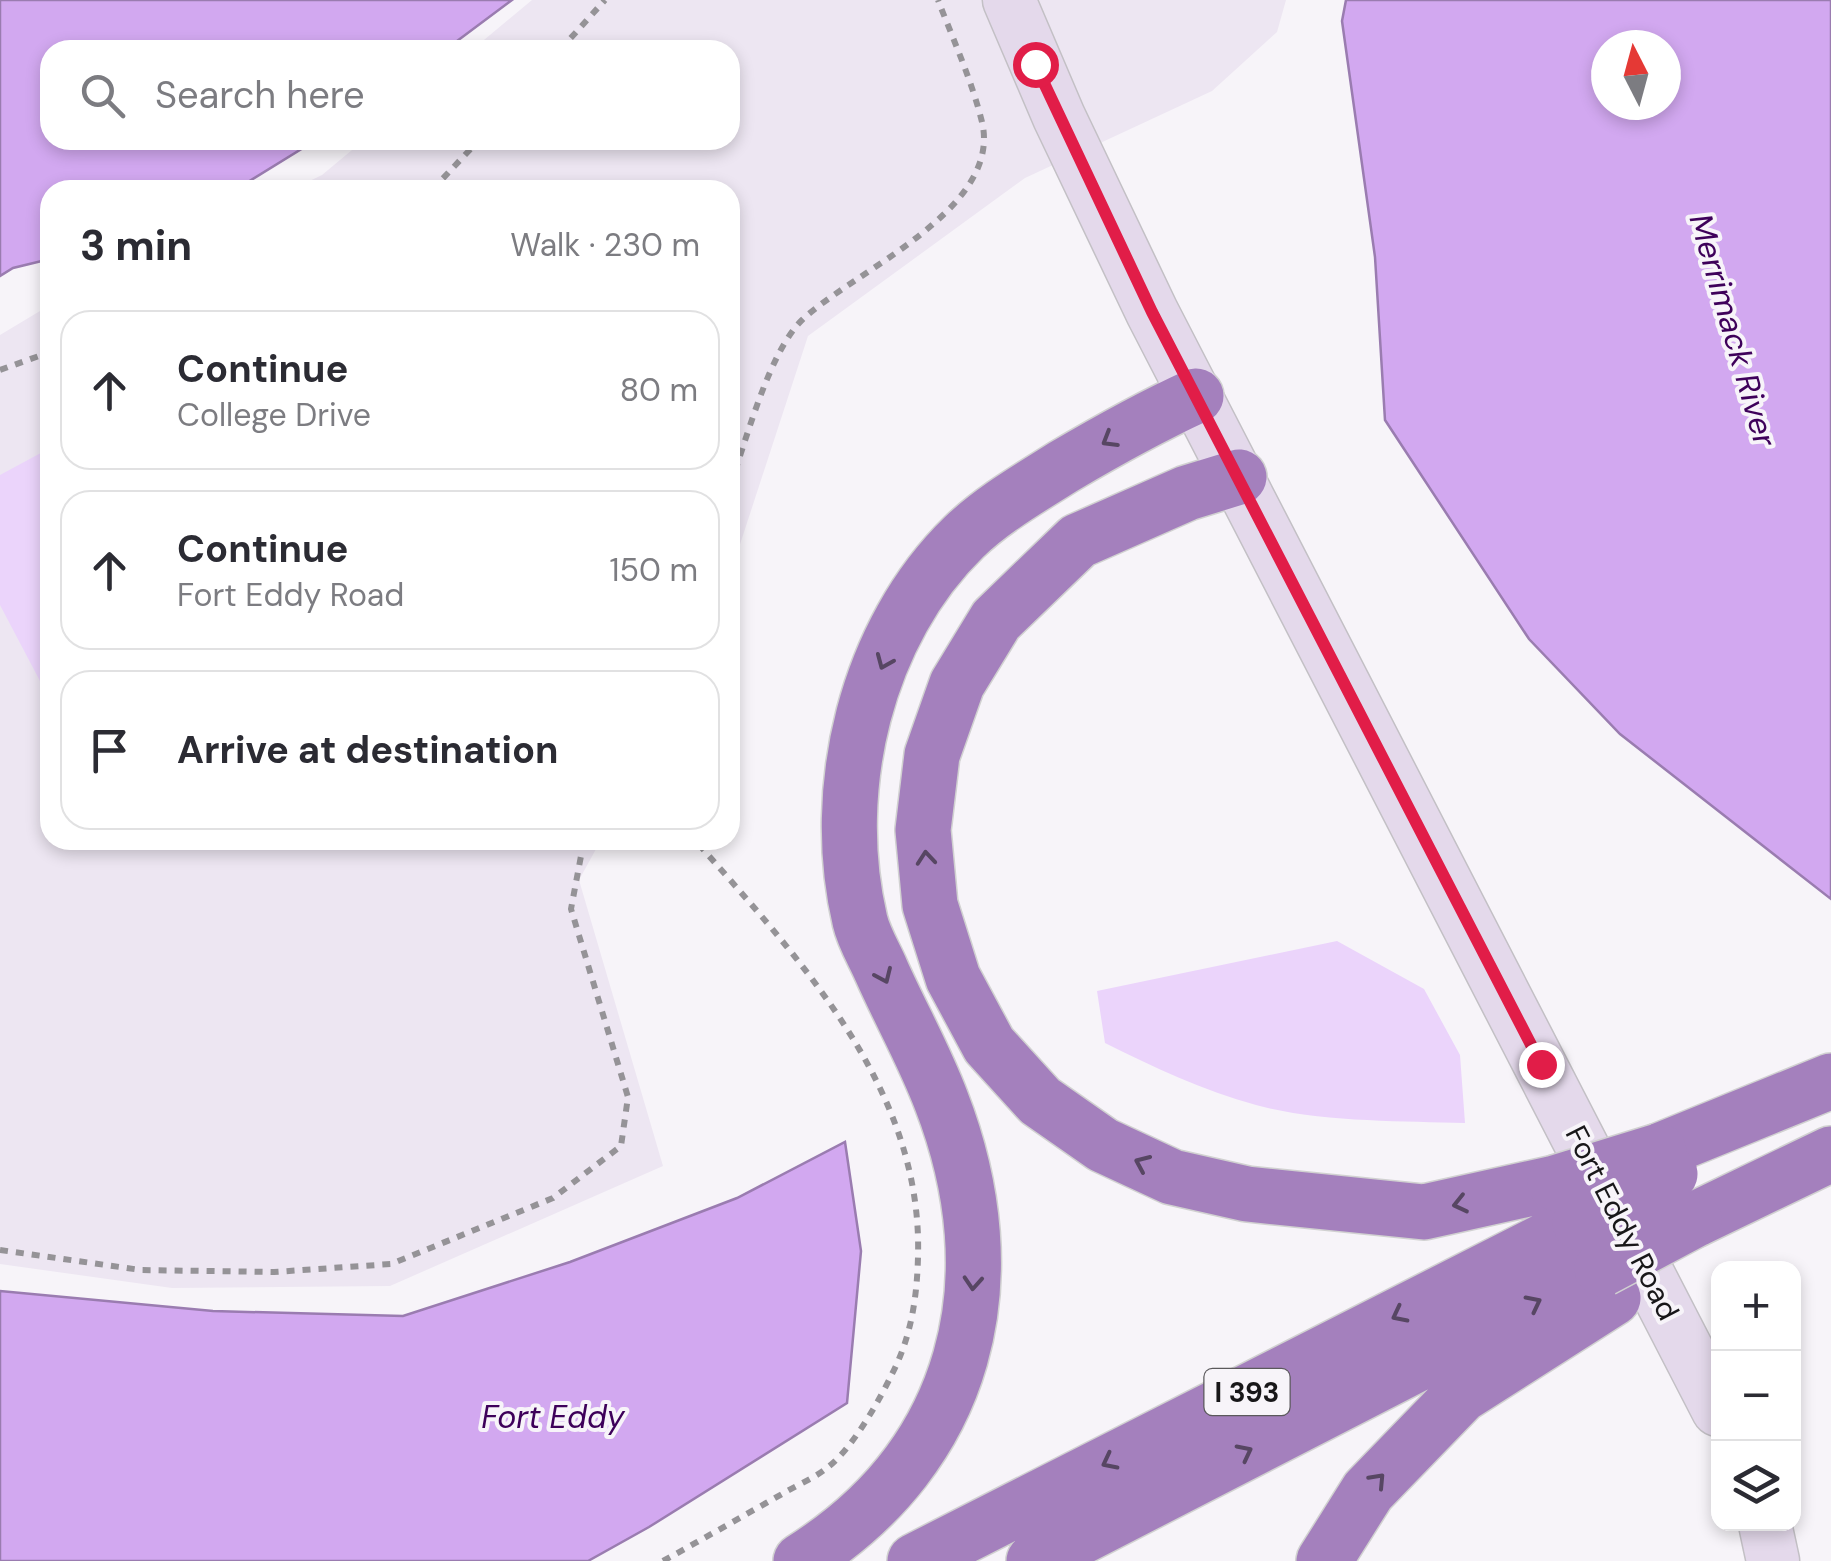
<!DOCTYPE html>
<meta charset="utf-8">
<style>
:root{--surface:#fff;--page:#f7f7f7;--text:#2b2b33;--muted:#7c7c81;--line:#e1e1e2}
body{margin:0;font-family:"DM Sans",sans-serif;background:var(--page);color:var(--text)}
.controls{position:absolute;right:30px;bottom:30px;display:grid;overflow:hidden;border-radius:20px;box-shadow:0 5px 15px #0003}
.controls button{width:90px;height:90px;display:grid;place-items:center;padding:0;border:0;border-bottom:2px solid var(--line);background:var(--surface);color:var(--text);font:50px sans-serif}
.compass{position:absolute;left:1591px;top:30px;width:90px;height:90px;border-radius:50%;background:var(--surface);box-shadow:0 5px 15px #0003;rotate:354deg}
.stop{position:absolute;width:30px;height:30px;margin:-22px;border:8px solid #e11d48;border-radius:50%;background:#fff}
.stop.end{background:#e11d48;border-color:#fff;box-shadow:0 2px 10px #0008}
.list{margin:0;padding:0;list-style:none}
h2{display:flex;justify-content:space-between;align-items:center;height:130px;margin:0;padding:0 40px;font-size:42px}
h2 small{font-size:32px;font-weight:400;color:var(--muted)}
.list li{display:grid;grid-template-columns:65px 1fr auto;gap:30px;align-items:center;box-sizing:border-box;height:160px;margin:0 20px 20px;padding:0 20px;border:2px solid var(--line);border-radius:30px}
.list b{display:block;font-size:38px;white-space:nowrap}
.list p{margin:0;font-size:32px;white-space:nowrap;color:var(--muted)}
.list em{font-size:32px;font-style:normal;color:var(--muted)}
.icon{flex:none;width:55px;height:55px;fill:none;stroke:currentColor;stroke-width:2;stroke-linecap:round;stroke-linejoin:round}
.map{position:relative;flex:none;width:1831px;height:1561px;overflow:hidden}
.search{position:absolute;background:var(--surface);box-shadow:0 5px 15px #0003;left:40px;top:40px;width:700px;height:110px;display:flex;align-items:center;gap:25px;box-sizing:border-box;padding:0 35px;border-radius:30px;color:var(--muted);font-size:38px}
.panel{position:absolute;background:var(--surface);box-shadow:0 5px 15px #0003;left:40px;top:180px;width:700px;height:670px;border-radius:30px}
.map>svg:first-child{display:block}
.built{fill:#ede6f2}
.green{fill:#ebd4fb}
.water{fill:#d2a8f0;stroke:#9a7cb0;stroke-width:2.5;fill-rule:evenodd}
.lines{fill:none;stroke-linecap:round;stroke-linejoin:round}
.secondary-casing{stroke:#c3c0c5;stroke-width:55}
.highway-casing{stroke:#d1d1d1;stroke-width:58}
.path{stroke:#959397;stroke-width:6;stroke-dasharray:8 8;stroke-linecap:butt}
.secondary{stroke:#e4d9eb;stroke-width:52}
.highway{stroke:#a480bd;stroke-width:55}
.highway-bridge-casing{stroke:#d1d1d1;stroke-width:58;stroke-linecap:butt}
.highway-bridge{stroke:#a480bd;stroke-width:55}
.oneway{stroke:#574663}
.route{stroke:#e11d48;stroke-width:12}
.labels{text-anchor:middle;stroke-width:8;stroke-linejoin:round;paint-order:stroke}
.shield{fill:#f7f4f9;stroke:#5b595c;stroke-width:2.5}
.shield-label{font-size:28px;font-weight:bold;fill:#181719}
.street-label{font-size:30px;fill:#181719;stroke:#f7f4f9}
.water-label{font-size:32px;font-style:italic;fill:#3e015a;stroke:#f7f4f9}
</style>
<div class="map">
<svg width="1831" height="1561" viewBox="0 0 1831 1561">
<rect width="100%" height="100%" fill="#f7f4f9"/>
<!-- built -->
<path class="built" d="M532,0h754l-9,32 -65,59 -187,87 -217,158 -78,239v-385h-439l31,-15 42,-35h366v-90h-258z
M50,305v535h551l-22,40 84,286 -273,120 -218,2 -172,-24v-929z"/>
<!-- green -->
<path class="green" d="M50,448v252l-50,-95v-130z
M1337,941l87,48 36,66 5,68c-65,-2 -147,-1 -209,-18 -52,-14 -103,-38 -151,-62l-8,-52z"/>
<!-- water -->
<path class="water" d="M0,0h512l-67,50h-395v90h266l-81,50h-185v69l-37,9 -13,8z
M1346,0h485v899l-211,-165 -91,-95 -144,-219 -10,-163 -33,-236zM1666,45v60h-60v-60z
M845,1142l16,109 -14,152 -198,124 -61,34h-588v-270l213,20 190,5 167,-54 167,-64z"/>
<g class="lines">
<defs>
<path id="secondary" d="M1009,0l50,117 93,195 566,1098
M1765,1524l8,37"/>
<path id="highway" d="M1239,477l-52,16 -109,48 -82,79 -39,64 -25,71 -9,75 7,75 23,73 36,67 51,56 63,44 69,32 75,17 177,18 131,-29
M1659,1151l172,-70
M1694,1220l137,-66
M801,1561c168,-106 210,-281 140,-461 -17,-45 -41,-87 -60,-130 -7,-16 -17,-32 -21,-49 -31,-132 6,-289 104,-384 29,-28 66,-49 99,-70 44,-26 87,-50 133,-71
M915,1561l665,-338
M1034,1561l568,-292
M1324,1561l44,-70 93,-96 152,-97"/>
</defs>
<!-- secondary casing -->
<use href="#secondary" class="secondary-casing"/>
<!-- highway casing -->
<use href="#highway" class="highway-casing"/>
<!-- path -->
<path class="path" d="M560,50l45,-50
M432,190l47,-50
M0,370l50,-18
M730,486c16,-45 39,-134 72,-166 50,-48 201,-110 180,-198 -10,-41 -29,-83 -44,-122
M0,1250l141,20 133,2 117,-8 162,-66 68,-52 7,-49 -57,-188 13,-69
M663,1561c40,-22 80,-45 119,-67 15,-9 33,-16 46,-27 24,-18 51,-66 64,-93 19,-37 25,-76 26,-117 5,-169 -119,-298 -223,-417"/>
<!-- secondary -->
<use href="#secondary" class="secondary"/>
<!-- highway -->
<use href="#highway" class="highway"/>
<defs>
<path id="highway-bridge" d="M1555,1183l104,-32
M1580,1223l90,-49
M1602,1269l92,-49"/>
</defs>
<!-- highway-bridge casing -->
<use href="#highway-bridge" class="highway-bridge-casing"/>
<!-- highway-bridge -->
<use href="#highway-bridge" class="highway-bridge"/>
</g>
<!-- one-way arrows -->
<defs><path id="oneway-chevron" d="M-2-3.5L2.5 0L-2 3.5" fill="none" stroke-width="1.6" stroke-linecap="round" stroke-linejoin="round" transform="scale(2.5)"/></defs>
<g class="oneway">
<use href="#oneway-chevron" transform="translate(1109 440) rotate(149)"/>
<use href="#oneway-chevron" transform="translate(884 662) rotate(113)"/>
<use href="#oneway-chevron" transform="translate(926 858) rotate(-95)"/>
<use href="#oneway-chevron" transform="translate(884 976) rotate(66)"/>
<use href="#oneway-chevron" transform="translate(1142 1163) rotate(-156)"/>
<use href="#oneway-chevron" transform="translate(1460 1204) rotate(167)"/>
<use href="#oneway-chevron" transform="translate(973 1283) rotate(94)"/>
<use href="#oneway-chevron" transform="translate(1534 1303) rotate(-27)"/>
<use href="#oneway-chevron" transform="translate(1399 1315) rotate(153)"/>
<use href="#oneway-chevron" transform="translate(1245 1452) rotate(-27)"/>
<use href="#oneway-chevron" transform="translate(1109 1462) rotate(153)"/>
<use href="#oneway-chevron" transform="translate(1378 1480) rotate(-47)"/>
</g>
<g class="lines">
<!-- route -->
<path class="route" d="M1035,64l117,248 389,752"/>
</g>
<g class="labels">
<!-- shield labels -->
<rect class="shield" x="1204.5" y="1369" width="85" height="46" rx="8"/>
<g class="shield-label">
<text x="1247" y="1402">I 393</text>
</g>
<!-- street labels -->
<g class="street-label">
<text transform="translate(1622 1223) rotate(63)" y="10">Fort Eddy Road</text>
</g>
<!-- water labels -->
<g class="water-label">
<text transform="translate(1733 330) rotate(74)" y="11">Merrimack River</text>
<text x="553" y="1428">Fort Eddy</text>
</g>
</g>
</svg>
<div class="controls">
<button>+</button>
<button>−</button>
<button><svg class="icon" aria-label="layers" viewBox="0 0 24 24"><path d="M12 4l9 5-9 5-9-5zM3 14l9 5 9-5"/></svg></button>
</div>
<svg class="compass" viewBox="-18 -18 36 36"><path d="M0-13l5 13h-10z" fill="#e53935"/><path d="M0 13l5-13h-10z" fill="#7c7c81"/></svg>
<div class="stop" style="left:1035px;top:64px"></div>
<div class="stop end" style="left:1541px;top:1064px"></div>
<div class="search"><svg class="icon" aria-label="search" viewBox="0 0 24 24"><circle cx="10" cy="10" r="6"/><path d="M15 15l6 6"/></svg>Search here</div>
<section class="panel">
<h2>3 min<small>Walk · 230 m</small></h2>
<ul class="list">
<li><svg class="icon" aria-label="ahead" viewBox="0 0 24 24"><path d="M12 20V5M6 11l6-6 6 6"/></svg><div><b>Continue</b><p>College Drive</p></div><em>80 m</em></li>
<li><svg class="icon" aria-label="ahead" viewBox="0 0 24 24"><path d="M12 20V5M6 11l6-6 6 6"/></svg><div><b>Continue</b><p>Fort Eddy Road</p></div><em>150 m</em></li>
<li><svg class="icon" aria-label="arrive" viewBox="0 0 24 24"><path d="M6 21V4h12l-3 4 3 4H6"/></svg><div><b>Arrive at destination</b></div></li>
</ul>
</section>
</div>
